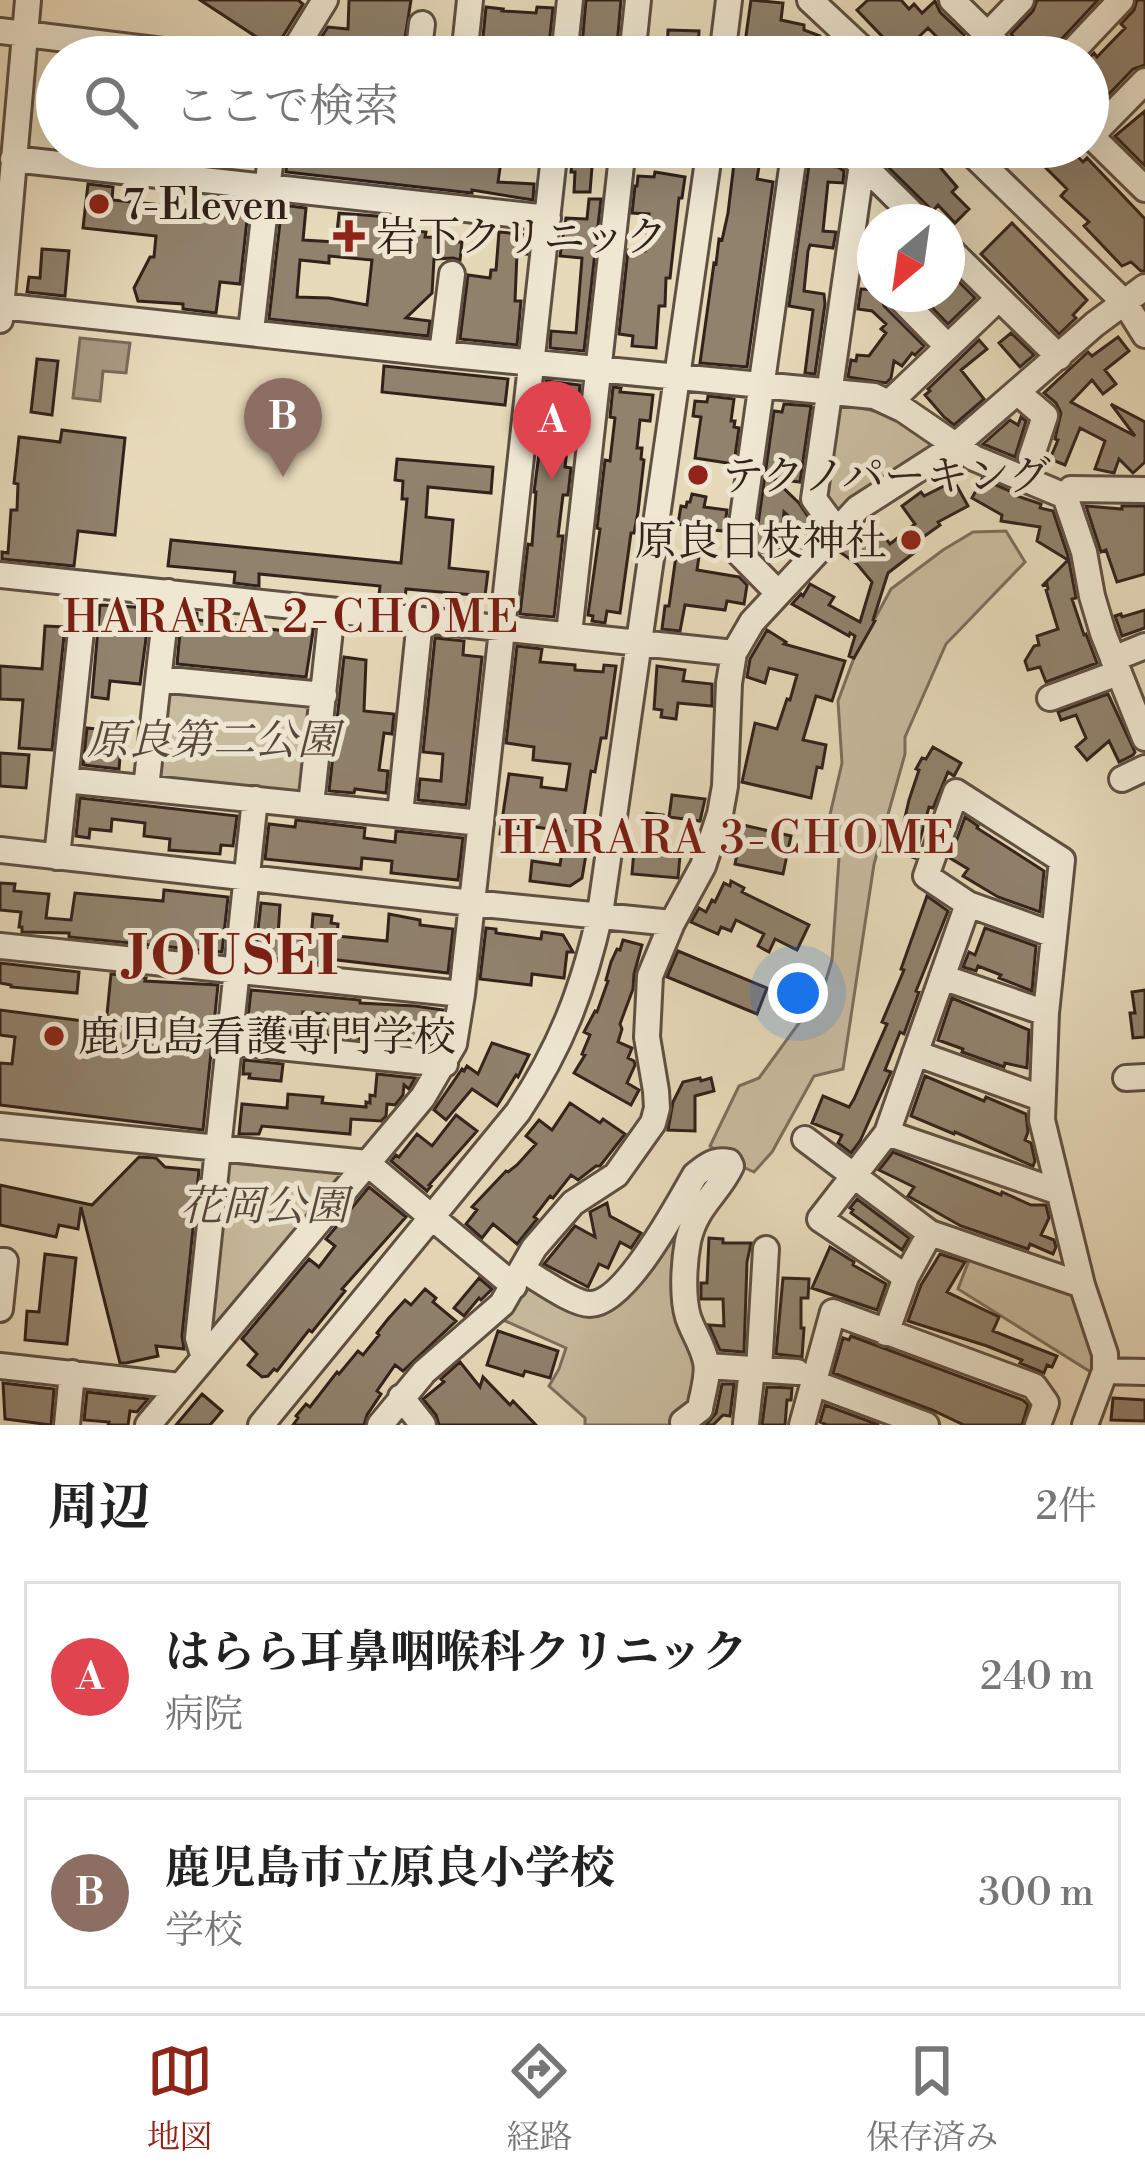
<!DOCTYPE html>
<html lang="ja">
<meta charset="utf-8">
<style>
:root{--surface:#fff;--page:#f6f6f6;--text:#222;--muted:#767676;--line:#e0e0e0;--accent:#8f2418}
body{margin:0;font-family:"Libre Bodoni","Noto Serif JP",serif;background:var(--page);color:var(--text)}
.compass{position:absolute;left:857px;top:204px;width:108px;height:108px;border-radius:50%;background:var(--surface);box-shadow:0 12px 48px #0002;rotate:209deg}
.you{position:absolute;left:798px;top:993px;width:42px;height:42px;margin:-30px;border:9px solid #fff;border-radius:50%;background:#1a73e8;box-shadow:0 0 0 18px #1a73e833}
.badge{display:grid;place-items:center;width:78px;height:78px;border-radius:50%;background:var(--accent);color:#fff;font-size:39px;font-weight:700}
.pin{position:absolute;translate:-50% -99px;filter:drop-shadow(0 3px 6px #0008)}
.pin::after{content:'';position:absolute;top:63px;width:42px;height:36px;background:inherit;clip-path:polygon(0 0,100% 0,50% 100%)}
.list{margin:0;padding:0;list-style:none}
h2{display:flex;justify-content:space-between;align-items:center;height:156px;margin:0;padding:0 48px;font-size:51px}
h2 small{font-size:39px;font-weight:400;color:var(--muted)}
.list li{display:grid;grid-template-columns:78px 1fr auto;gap:36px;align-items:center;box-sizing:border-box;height:192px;margin:0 24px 24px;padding:0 24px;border:3px solid var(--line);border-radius:0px}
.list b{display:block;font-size:45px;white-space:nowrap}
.list p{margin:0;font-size:39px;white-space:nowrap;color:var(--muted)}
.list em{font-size:39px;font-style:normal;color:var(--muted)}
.icon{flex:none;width:66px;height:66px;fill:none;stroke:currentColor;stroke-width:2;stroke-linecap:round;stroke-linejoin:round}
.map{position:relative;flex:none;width:1145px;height:1425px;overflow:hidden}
.search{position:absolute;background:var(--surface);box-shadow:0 12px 48px #0002;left:36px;right:36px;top:36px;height:132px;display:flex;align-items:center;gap:30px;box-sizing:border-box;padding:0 42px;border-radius:66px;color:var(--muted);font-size:45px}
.sheet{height:588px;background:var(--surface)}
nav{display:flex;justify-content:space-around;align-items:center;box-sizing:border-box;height:168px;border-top:3px solid var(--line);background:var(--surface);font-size:33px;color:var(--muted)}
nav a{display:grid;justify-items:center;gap:6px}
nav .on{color:var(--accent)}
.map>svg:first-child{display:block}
.green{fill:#c8bb9f;stroke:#7d6e5c;stroke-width:3}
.water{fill:#a99b84;stroke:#796b5a;stroke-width:3}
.building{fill:#90826d;stroke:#32221a;stroke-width:3;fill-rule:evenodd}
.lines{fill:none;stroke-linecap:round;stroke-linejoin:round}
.minor-casing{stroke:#5f5042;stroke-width:30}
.minor{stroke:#efe7d2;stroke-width:24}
.poi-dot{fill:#8f2418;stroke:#efe7d2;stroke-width:4.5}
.labels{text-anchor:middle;stroke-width:10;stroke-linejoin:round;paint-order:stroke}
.poi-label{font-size:42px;fill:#32221a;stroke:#efe7d2;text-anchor:start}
.park-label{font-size:42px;font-style:italic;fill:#58483b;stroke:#efe7d2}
.neighbourhood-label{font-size:45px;letter-spacing:3px;fill:#7a1f14;stroke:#efe7d2}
.district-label{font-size:54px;font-weight:bold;letter-spacing:3px;fill:#7a1f14;stroke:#efe7d2}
</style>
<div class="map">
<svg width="1145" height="1425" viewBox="0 0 1145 1425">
<rect width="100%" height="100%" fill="#e7daba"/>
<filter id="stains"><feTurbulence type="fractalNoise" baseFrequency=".00167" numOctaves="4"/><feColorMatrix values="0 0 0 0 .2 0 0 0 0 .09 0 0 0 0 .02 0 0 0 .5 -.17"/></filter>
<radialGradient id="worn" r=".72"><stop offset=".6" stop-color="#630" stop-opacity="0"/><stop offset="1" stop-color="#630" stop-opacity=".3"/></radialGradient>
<!-- green -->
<path class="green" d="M839,405c41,4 61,13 93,36l3,9 -95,63 -16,-9z
M1006,531l19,31 -79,82 -41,93v17l-31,110 -31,205 -29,7 -42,76 -18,20 -26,-12 -18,-14 29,-60 20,-8 64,-88 9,-30 7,-102 -10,-39 13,-56 -4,-62 17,-46 36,-66 52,-39 30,-18z
M163,691l154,14 -15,94 -148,-21z
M222,1161l117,6 5,13 -132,156 -8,-2z
M687,1200c-1,48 28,171 7,206 -4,7 -15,13 -21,19h-88v-7l-36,-32 10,-17 7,-21 -65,-29 25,-41 79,33z
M971,1255l103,37 24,65 -4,17 -136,-85z"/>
<!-- water -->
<path class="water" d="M80,338l50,5 -4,30 -23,-2 -3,30 -27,-3z"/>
<!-- building -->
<path class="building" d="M200,0h98l5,4 -28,45z
M349,0h62l-9,57 -85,-13 11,-17 20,2z
M586,0h35l-5,57h-35z
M751,0l32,3 -2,17 23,5v5l16,6 2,5 -3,16h-76z
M868,0h33l8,9 5,-5 8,9 13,-12 5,11 24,23 -13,16 -23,-23 -28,27 -43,-45z
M1037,0h61l-43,46 -4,11h-23l-6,-11 -11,-12 22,-23z
M1137,0h8v65l-12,4 -45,47v-57l6,-6 3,4 28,-29 -4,-4 13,-14z
M486,7l17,2 -1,2 34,2 1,-6 16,1 -5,46 -20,-2v5h-47z
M668,30l31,1 -1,24 -31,-1z
M1145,111v55l-30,-30z
M202,147h28l-1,19 -29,-3z
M288,147h215l-5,35 36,2 -1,16 -61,-10v3l-186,-21z
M736,147h26l-5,32 16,3 -26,185 -47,-4 14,-100 2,1 3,-25 3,1 6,-27z
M899,147h45l-11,12 24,28 -5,5 17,17 -14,14 -17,-18 -5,6 -48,-47z
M1039,147h29l15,15 4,-4 58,61v52h-4l-10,-9 -9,4 -38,-40 5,-4 -28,-26 6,-7 -35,-35z
M573,153l20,1 -3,38h-16l1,-20h-4z
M810,158l11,1 -1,4h6l-1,3 13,1 6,4 -1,12 -15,-1 -5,49 13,1 -3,16 -23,-3 -2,6 -4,40 20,3 1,10 -10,70 -10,-1 8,-63 -24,-4z
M655,172l30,5 -3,21h-3l-9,80h-4l-1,28h-6l-3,42 -24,-2 1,-10 -14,-2 9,-84 17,1 4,-37 -17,-1 3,-27h2l1,-10 16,1z
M88,184l25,3 -1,13 81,8 1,-8 36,4 1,-4 18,2 -9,82 -20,-2 -4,31 -33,-4v-5l-45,-3 -4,-13 16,-31h4l2,-21 -73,-8z
M589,199h12l-17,152 -34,-3 1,-17 25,2 6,-75 -22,-2 6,-38 21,1z
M282,205l24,3 -3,32 33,2 3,-29 62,5v12l25,2 -1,5 32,1 1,4h4l-2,18 -7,-2 -19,1 -2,34 -26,25 24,3 -2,15 -159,-17zM329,256l43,4 -5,45 -38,-7 -32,-1 3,-37 29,3z
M1012,223l75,77 -14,15 3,3 -17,16 -78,-80z
M499,232l30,3 -2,19 -10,-1 -2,48h6l-4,44 -57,-6 8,-64 22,3 1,-8h5z
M42,249l27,2 -4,45 -38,-4 2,-15 11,1z
M947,270l28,28 -27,26 -29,-30h28z
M861,289l14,1v4h5l4,12 40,40 -9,9 -3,-2 -10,13 -8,-5 -3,17 -5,5 -38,-6 3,-17 5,1 1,-6 12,1 17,-23 -5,-4 5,-5 -14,-13 -14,-2z
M1011,333l23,22 -14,12 -21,-24z
M1118,337l11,14 -24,19 11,14 -13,10 -11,-14 -21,22 64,34 -24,-32 34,18v40l-12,11 -14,-14 -5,14 -19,-4 10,-28 -25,-13 -15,37 -15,-6 8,-19 -3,-1 6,-26 -5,-10 -12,-10 44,-41 4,4z
M979,340l8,9 -26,21 23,29 -30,26 -10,-8 -19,-22 5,-4 -2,-2z
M37,359l21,2 -6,54 -21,-3z
M384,366l124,13 -3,26 -123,-13z
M546,381l34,4 -3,30h-6l-6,52 6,1 -3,27h-5l-5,41h5l-9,81 -34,-3 8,-70 4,1 4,-53h-2l10,-76h-2z
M613,387l8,1 -1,4 33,3 -3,26 -10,-1 -3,28h5l-1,11 3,1 -6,52 -4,21h-3l-11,80 -13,-2 -2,12 -13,-2 1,-5 -5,-1 12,-86 -3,-1 8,-68 5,1 5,-43 -5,-1z
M708,396l26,3 -3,22h4l-1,6 5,1 -5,36 -39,-6 6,-41 -8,-1 2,-15 12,1z
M784,404l27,2 -11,76 -26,-3 25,24 17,26 -6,7 -26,-24 -4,42 -19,-2 -6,-6 19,-135 8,1z
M1021,417l5,4 -11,36 -32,-13 27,-24 8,5z
M62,430l63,8 -10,97 -37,-4 -4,35 -72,-7v-7l6,1 3,-43h6l1,-26 -4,-1 5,-46 41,5z
M397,459l96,8 -2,26 -63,-6 -2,30 27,3 -4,48 39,4 -3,24 -79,-7 -1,10 -26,-4 1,-9 -121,-12v12l-25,-3 1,-11 -67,-6 3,-26 230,23 6,-64h-5l1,-18 -8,-1z
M982,479l35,15v2l24,8 -1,4 13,3 15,45 8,42 -4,1 12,36 2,-1 11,29 -51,19 -6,-15 -12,3 -3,-9 9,-15 5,-1 -2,-9 21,-7 -12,-39 2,-1 -1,-5 -5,2 26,-26 -31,-19 3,-14 -39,-6 1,-6 -30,-17z
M948,484l3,5 6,-3 11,20 -30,16 2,3 -21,15 -3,6 3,3 -31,24 -15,47 2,1 -21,37 -5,-2 6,-20 -5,-3 -1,3 -57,-32 9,-10 2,2 7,-12 24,13 -5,8 31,17 12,-40 -15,-18 -17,-12 22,-24 1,2 6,-4 8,9 4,-3 9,12 25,-20 -13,-18 19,-14 3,4z
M692,494l14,3 -2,10 23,3 -3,21 -21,-2 -6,41 42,7 8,8 -3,19 -17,-3 -2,9 -40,-5 -5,26 -18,-2 3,-23h4l7,-50h6l4,-30 -8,-2 3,-18 5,1 1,-5h3z
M1086,506l36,3v-3h23v68l-28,8 -11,-32 -5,2z
M100,605l50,3 -10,76 -30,-3 -2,18 -16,-2z
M1145,610v18l-23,8 -7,-20 6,-2 1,3z
M182,611l15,2v7l97,12 1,-9 19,2 -8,52 -129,-13z
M45,626l20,1 -13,123 -33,-2 4,-48 -23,-1v-33l42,3z
M767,630l19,12 -2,2 61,17 -13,40 -16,-5 -13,44 23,5 -4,23 -5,-1 -6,31 -69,-16 13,-59 22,6 10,-30 3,1 7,-25 -28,-7 -4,15 -18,-6 3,-18z
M435,638l29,3 -1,14 19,2 -16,148 -48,-5 2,-21 21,2 2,-27 -20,-2z
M517,646l25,3 -2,13 35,3v5l28,2 1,-7 12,1 -10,72h-5l-6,34 -4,-1 -7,46 8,2 -10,59 -12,8 -40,-5 2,-20 28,4 5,-34 -45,-6 -4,11 -16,-2 9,-60 33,4 -1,9 25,3 4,-26 -37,-4 1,-13 -28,-4z
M344,657l22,3 -2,51 30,3 -2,20 -8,-1 -5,37 9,1 -2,22 -31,-4 -1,4 -25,-2z
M657,666l28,4 -2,11 29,3v22l-34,-3 -2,16 -15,-2 1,-7 -8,-1z
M1108,694l27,58 -2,3 -14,7 -10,-21 -22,19 -11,-13 10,-9 -10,-23 -15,5 -3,-8z
M87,728l42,4 -2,14 -6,-1 -2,24 -36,-4z
M933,747l28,16 -7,13 -6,-4 -15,36 -4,-1 -14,51 -18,-6 12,-52 10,-30 -3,-1 6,-11 4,1z
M0,753l29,2 -3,33 -26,-2z
M672,795l33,4 -5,22 -31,-4z
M80,798l157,18 -4,30 -12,-1 -1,9 -51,-4 1,-11 -26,-3 1,-13 -33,-4 -1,12 -21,-2 -1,9 -13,-2z
M647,813l16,2 -4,37 21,4 -2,22 -46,-4 2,-24 8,1z
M965,817l13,9 -1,2 67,43 -4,41 -42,-15 -35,-21 5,-7 -18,-11z
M296,820l69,8 -1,10 31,4 1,-11 67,7 -5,42 -67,-7 1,-12 -30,-3 -1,11 -96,-10 4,-35 26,3z
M743,825l48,11 -8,38 -48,-10z
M731,881l13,7 -2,4 67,33 -12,25 -22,-11 -6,13 -11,-6 6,-12 -28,-14 -5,11 -10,-4 -3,7 -27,-12 8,-14 7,4 6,-12 3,2 9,-19 6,3z
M0,883l15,1 -1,7 35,3 -3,24 25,2 4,-27 88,8 1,-11 64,7 -6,55 -153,-15v-4l-47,-1v-5h-3l2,-15 -21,-2z
M927,896l21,15 -32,80 3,1 -15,42 -4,-2 -15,38 6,2 -31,69 -9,12 -13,-10 4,-8 -30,-12 11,-27 26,11 5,-8 33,-75 -5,-2 22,-52 -3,-1z
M261,903l19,2 -2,32 33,3 2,-26 19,2 -1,7 7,1 -1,12 50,5 2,-27 31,6v5l33,4 -5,44 -128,-15 -1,5 -64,-7z
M486,928l10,1v4l45,6 1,-7 21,3 10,17h-6l-3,26 -32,-4 -1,11 -51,-6z
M985,928l51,18 -4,45 -33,-13 2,-3 -23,-9 -2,5 -13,-4 6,-15 6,3z
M623,940l19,5 -8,29 -1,15 -13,35 2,5 -4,13 14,6 -4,10 6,3 1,4 -8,18 12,7 -8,15 -57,-32 11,-18 -3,-1 8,-19 -6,-3 11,-21 2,1 11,-31 -2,-1 5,-18 6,-13 3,1z
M678,951l89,37 -10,26 -90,-37z
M0,963l79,9 -2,21 -66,-6v-2l-11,-2z
M111,974l35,4 -1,3 73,4 -15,145 -203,-25v-42l12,1 3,-27 -15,-2v-25l106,14z
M251,990l109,10v3l55,3 28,4 -3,17h-6l-1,19 -107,-11 1,-21 -24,-2 -2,21 -54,-6z
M1145,990v47l-12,1 -3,-25h5l-3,-21z
M952,998l77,32 -2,38 -22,-5 -1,4 -42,-15 1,-3 -25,-9z
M492,1043l37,12 -11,22 -2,-2 -19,31 -25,-17 -26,31 -12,-10 28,-41 2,2 3,-5 11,8z
M244,1060l39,4 -2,17 -32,-3 1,-4h-7z
M377,1074l38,4 -6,11 -5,-4 -1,10 -8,10 -8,-1 -1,12 -5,5 -30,-2 -1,15 -88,-8 -3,8h-20l3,-30 45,4 1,-14 35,3 -1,6 44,4v-5l4,1v-8l5,1z
M925,1076l59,25 2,-4 40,17 2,18 -3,8 6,3 4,18 -2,5 -78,-34 -1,2 -43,-18z
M700,1078l1,3 10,-3 3,13 -19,5v35l-27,-1 5,-28 10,-20z
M570,1103l30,20 3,-4 22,15 -25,32h-4l-18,14 -7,-5 -18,23 -3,-2 -16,21 3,2 -20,25 -24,-20 -11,14 -16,-14 11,-14 -5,-3 34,-36 2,1 9,-7 19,-21 -10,-8 13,-16 13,10z
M456,1115l21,16 -48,54 2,1 -4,5 -36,-30 5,-6 3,2 18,-23 15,12z
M893,1152l108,43 1,-3 29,13h15l3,13 -8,17 13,5 2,7 -3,7 -23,-10 -2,5 -67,-23 -53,-30 6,-9 -35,-17z
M139,1157l17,1 9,9 34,3 -17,166 2,13 -28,-3 2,10 -32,7h-6l-39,-156 -3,22 -19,-4 -3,12 -56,-12v-40l92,20z
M369,1187l37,30 -64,72 3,2 -33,41 -3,-2 -32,41 -3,-2 -6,7 -6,1 -14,-12 9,-11 -15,-15 67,-80 10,8 16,-21 -9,-7z
M857,1199l52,39 -7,12 -51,-37 2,-3 -3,-2z
M607,1203l3,13 31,17 -10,15 -11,-6 -12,26 -9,-4 -11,23 -44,-23 31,-38 20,11 -5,-25z
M709,1238l14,1v4h28l-4,19 -3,90 -24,-2 -11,-25 15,1 -1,-27h-22v-16h6z
M830,1247l24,15 -1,3 33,19 -9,26 -65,-22z
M45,1254l31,4 -9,86 -42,-4 2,-29 12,1z
M940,1254l25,8 -18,30 52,25 -6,14 64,25 -5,11 -5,-2 -3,8 -24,-10 2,-3 -35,-14 -79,-25 13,-36z
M479,1278l13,11 -11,11 -2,-2 -15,18 -10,-8z
M783,1278l26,1 -1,19h-7v30h3l-2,29 -26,-3z
M425,1289l11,9 -3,4 23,19 -53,50 -8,-6 -18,26 4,3 -14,21 -3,10h-71l5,-7 -2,-2 10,-12 4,3 27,-35 2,2 19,-23 5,4 16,-20 -2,-2 11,-14 17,-19 6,5z
M498,1331l60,20 -8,27 -25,-7 -2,5 -36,-11z
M851,1336l172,64 5,5 -6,20h-58l-32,-15 -99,-37 10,-35 6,2z
M460,1362l20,25 3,-10 27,28 3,-4 23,24h-97l-3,-10 -13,-16 21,-17 -3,-3z
M3,1383l51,6 -3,36 -46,-6z
M722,1384h12l-4,32 -7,-1 -10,10h-7l10,-12z
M767,1387l25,1 -1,12h-4l-2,25h-23z
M87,1392l61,7 -11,13 -7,-1 -2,14h-20l1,-3 -25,-2z
M202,1394l20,17 -12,14h-34z
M1113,1398l32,2v21l-34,-1z
M825,1405l54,20h-52l-7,-3z"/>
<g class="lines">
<defs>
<path id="minor" d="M810,0l61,57
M952,0l58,57
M0,31l212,26
M290,57l35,-57
M418,57l4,-33
M464,57l6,-57
M564,57l6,-57
M632,57l6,-57
M722,57l7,-57
M966,57l55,-57
M1067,57l54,-57
M1088,133l57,56
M1091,136l54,-55
M839,147l23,17 59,58
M965,147l160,156 20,32
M13,159l535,59
M947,247l112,110
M896,294l51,52
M0,306l442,48 432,42 30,14 70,48 91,38 19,56 8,44 11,37 42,105
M0,320l28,-320
M251,331l21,-184
M442,354l10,-80
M1018,393l27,23 -14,42
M890,402l109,-104
M1065,496l6,-7 74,1
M836,529l-22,-30 48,-335 17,-17
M0,575l734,78
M778,593l-40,-41 57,-405
M569,634l54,-487
M1113,659l32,-13
M159,679l165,16
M1050,698l68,-25
M1122,779l23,-11
M65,780l416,43
M146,788l22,-196
M311,805l21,-194
M400,814l20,-194
M0,850l472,53 200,20
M57,857l29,-273
M1054,935l-86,-31 -42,-28 30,-84 106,68 -16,153 -4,107 40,165 23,69v17l-20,54
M0,946l462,48
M942,977l104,36
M231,1042l214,22
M915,1053l126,45
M1126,1078l19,-1
M0,1126l367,37 147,123
M887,1133l172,59
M805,1139l125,94 152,52
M0,1261h5l-5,48
M523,1270c16,9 50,34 67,34 36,0 88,-100 105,-129 11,-9 19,-16 34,-13l2,4c-13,28 -35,39 -43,75 -4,22 -6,55 0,76 5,15 15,29 18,45 3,14 -4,33 -6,47l-17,13
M906,1277l-86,-58 67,-86 81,-229
M886,1333l20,-56 24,-44
M204,1358l-6,-20 57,-539
M0,1366l180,20
M707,1366l90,6
M759,1370l7,-121
M1105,1371l40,1
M814,1383l112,42
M401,1397l22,28
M746,1423l6,-54
M67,1425l5,-52
M148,1425l275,-328 31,-53 8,-50 93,-847
M261,1425l257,-313c43,-65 65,-122 82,-198l110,-767
M380,1425l44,-53 78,-68 32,-56 39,-45 43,-28 37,-52 4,-15 -1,-17 -9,-54 3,-61 22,-53 31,-57 17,-52 5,-28 4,-103 5,-30 18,-31 106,-114 98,-63 139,-121 50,-37
M802,1425l31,-113 201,74 12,17 -8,22"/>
</defs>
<!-- minor casing -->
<use href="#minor" class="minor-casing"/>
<!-- minor -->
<use href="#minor" class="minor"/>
</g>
<!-- markers -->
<g class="poi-dot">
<circle cx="99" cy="204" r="12"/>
<path d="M343 218h12v12h12v12h-12v12h-12v-12h-12v-12h12z"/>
<circle cx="698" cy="475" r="12"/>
<circle cx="911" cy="540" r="12"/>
<circle cx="54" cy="1036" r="12"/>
</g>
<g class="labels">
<!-- poi labels -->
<g class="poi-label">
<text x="123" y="219">7-Eleven</text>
<text x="376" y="251">岩下クリニック</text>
<text x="722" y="490">テクノパーキング</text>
<text x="887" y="555" text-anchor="end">原良日枝神社</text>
<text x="78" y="1051">鹿児島看護専門学校</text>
</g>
<!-- park labels -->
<g class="park-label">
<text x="213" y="754">原良第二公園</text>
<text x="264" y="1220">花岡公園</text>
</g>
<!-- neighbourhood labels -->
<g class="neighbourhood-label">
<text x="292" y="632">HARARA 2-CHOME</text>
<text x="729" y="853">HARARA 3-CHOME</text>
</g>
<!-- district labels -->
<g class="district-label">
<text x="234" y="974">JOUSEI</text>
</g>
</g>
<rect width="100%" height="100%" filter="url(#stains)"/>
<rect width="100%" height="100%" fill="url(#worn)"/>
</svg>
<svg class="compass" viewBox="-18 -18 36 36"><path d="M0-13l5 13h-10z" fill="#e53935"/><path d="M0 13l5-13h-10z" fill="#767676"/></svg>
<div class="you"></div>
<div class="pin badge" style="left:552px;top:480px;background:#e0444e">A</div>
<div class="pin badge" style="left:283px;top:477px;background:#8d6e63">B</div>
<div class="search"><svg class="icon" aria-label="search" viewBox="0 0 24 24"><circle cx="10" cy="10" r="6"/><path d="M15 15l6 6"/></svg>ここで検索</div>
</div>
<section class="sheet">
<h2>周辺<small>2件</small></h2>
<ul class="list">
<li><span class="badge" style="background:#e0444e">A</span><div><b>はらら耳鼻咽喉科クリニック</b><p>病院</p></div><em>240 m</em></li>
<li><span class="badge" style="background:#8d6e63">B</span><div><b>鹿児島市立原良小学校</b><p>学校</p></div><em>300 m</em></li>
</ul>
</section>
<nav>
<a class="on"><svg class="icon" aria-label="map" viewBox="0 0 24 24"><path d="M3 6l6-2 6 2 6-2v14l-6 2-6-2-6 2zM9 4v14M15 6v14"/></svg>地図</a>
<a><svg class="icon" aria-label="directions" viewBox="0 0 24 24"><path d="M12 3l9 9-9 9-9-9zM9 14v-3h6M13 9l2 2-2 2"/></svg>経路</a>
<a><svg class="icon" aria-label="saved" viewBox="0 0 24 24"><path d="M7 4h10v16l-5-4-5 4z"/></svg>保存済み</a>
</nav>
